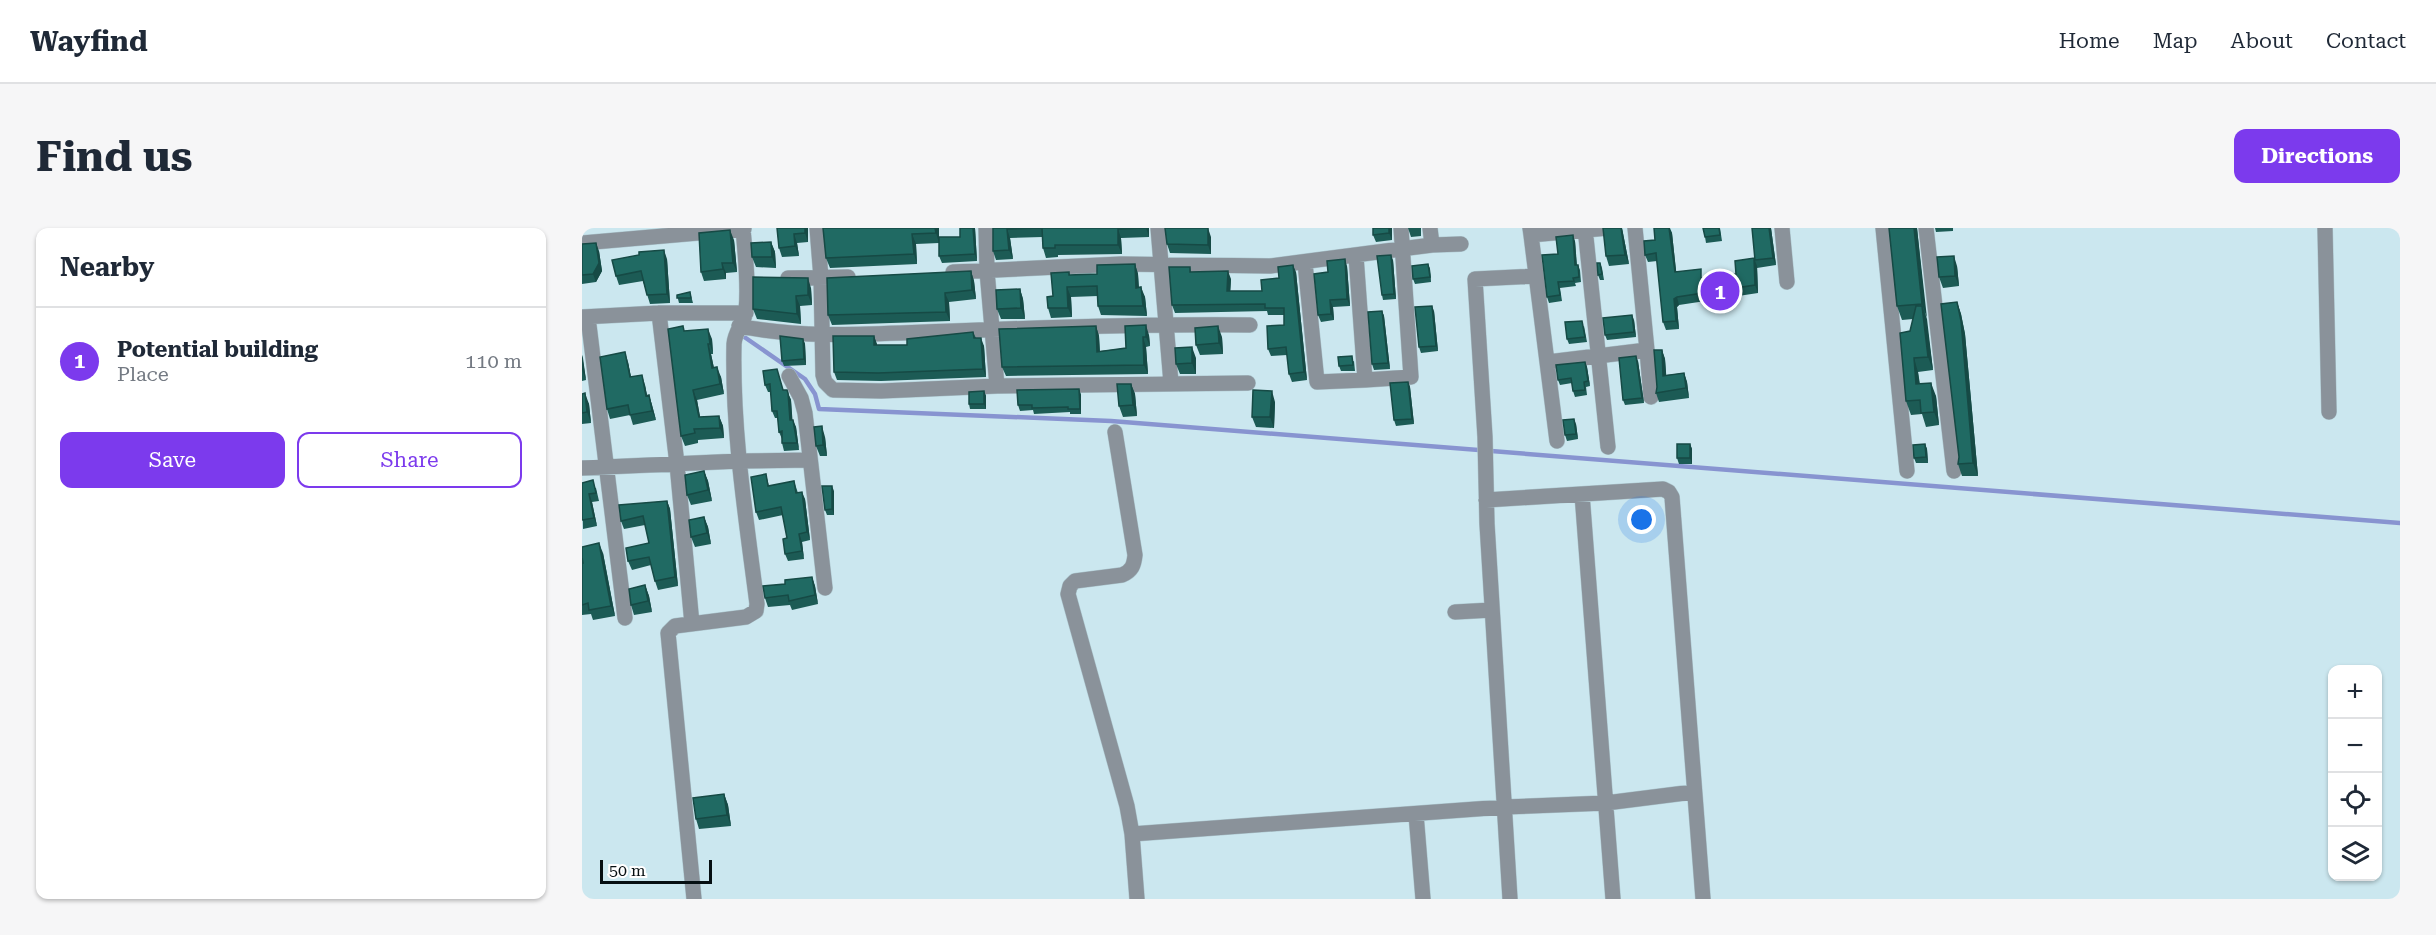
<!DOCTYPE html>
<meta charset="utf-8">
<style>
:root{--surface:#fff;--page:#f6f6f7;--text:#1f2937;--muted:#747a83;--line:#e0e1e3;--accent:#7c3aed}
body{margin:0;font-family:"Roboto Serif",serif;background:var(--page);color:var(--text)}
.controls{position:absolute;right:18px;bottom:18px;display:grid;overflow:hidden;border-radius:12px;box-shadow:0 2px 4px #0004}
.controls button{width:54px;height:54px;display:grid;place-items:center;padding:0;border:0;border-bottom:2px solid var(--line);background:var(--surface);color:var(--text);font:30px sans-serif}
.scale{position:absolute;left:18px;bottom:15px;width:112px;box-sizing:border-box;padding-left:6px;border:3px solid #060f12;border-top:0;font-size:16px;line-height:21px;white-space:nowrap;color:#060f12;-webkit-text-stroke:4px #fff;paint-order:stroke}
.you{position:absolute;left:1060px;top:292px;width:21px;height:21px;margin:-15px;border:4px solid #fff;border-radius:50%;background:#1a73e8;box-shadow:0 0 0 9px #1a73e833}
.badge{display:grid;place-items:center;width:39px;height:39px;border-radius:50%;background:var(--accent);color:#fff;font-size:20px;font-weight:700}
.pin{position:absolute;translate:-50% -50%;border:3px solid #fff;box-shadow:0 2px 6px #0006}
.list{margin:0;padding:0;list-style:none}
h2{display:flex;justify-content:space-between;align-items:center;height:78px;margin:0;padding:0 24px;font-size:26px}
h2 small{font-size:20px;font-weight:400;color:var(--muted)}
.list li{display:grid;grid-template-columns:39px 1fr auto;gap:18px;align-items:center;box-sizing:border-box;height:108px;padding:0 24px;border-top:2px solid var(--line)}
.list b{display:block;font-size:22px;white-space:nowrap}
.list p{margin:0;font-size:20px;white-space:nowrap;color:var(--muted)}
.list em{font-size:20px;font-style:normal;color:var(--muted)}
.actions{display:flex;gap:12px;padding:18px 24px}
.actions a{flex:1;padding:14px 0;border:2px solid var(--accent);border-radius:12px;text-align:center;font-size:21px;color:var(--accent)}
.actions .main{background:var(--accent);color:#fff}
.icon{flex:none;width:33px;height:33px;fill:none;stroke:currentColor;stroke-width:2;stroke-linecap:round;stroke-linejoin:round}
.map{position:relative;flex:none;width:1818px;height:671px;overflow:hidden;border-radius:12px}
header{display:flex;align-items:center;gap:36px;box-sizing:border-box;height:84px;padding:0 30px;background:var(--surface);border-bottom:2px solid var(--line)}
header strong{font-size:28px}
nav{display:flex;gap:33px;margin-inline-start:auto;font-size:21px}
.intro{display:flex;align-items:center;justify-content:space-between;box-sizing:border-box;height:144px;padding:0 36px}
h1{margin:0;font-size:42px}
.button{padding:15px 27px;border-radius:12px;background:var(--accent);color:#fff;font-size:21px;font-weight:700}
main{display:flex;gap:36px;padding:0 36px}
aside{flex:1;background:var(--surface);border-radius:12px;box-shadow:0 2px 4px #0004}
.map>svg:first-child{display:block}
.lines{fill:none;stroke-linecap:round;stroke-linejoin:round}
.stream{stroke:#8894d0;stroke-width:4.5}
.minor-casing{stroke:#abc4cc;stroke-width:16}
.minor{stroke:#8a929a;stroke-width:15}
.wall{fill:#1c5b55}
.shaded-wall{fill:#164a45}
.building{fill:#206a63;stroke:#164a45;stroke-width:1.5}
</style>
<header>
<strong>Wayfind</strong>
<nav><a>Home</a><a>Map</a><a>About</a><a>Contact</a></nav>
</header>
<div class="intro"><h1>Find us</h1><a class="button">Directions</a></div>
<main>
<aside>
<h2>Nearby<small></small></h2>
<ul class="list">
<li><span class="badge">1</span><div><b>Potential building</b><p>Place</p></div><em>110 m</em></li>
</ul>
<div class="actions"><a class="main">Save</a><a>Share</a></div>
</aside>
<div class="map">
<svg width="1818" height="671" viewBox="0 0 1818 671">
<rect width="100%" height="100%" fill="#cbe7ef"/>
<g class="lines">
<!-- stream -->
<path class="stream" d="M158,106l65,45 10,15 4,15 292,12 1289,102"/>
<defs>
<path id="minor" d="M235,0l4,50 2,97 2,7 8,8 48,1 116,-5 251,-3
M404,0l1,43 10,115
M576,0l13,155
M848,0l2,17
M948,0l1,7 77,-7
M1003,0l23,219
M1200,0l5,54
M1301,0l24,243
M1344,0l28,243
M1743,0l4,184
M949,7l26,206
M0,15l162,-14
M723,35l12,119 48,-2 -9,-124
M371,44l168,-8 149,2 162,-21 29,-1
M206,50l60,-1
M77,85l18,151 15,160
M0,89l77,-4h87
M6,89l37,301
M157,98c71,14 143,7 214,5 99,-4 198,-7 297,-6
M1065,122l4,47
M966,134l99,-12 -12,-122
M207,148l12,22 4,15 20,175
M783,152l46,-3 -10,-149
M533,204l20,123c-1,10 -3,16 -13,20l-47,6 -5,5 -2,8 59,212 5,28 5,65
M0,240l158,-7 70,-1
M1000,266l31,405
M904,272l177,-11 6,3 3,5 31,402
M873,384l37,-2
M834,586l7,85
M550,606l372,-27 102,-4 87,-11
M112,671l-26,-266 7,-7 71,-9 10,-6 1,-7c-11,-86 -25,-173 -23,-260 1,-14 11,-21 12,-34 3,-26 -1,-55 -3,-82
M928,671l-23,-375 -2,-87 -10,-158 60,-3"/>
</defs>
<!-- minor casing -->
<use href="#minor" class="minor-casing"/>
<!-- minor -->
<use href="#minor" class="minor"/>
</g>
<!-- wall -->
<path class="wall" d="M195,0h31v14l-11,1 2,13 -17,1 -3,-9z
M241,0h116v12l21,-3v-9h15l2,33 -35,2 -3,-7v-13l-23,1 1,20 -87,4 -4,-10z
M411,0h156v9l-28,1 1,16 -64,1v2l-12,1 -3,-10 -1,-11 -32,1 3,21 -17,1 -3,-9z
M810,0v12l-16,2 -3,-7z
M826,0h13v8l-10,1z
M1040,0l7,36 -20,2 -3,-10z
M1072,0h16l2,5 4,38 28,7 32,-4 18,-16 17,-30 5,37 -19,3v-2l1,27 -79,12 -2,2 2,22 -13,1 -3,-8 -6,-61 -9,1 -3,-7 10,-15z
M1138,0l2,13 -16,2 -1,-6z
M1307,0h28l9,90 7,52 -15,2 2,12 16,12 3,29 -13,2 -4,-13 -11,1 -5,-14 4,-70 3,-12 -11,1 -5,-14z
M1353,0h18v3l-17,1z
M629,9v17l-41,-1 -3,-9z
M152,12l3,32 -11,1v6l-22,2 -3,-9z
M993,13l2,24h1l2,5 1,12 -6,1 1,3 -16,2 2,13 -13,2 -2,-6 11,-43z
M189,14l4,10 1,16 -20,-1 -4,-10z
M0,16l17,7 3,20 -6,11 -14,2z
M85,31l3,44 -20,1 -7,-23 -24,4 -3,-9z
M811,32l3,39 -13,1 -1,-5z
M1018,35l2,5 2,12h-4l-2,-5z
M553,36l3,10 1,13 6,10 2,19 -46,-1 -3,-9v-10l-27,1 1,20 -21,1 -3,-10 5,-12 16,-24 1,3 27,-1z
M846,36l2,5 1,13 -16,2 -2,-5z
M765,38l3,40 -17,1 1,13 -13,2 -3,-7 10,-43z
M1375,38l2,20 -16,2 -4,-11z
M608,39l1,5 40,7 -1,12h32l17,-13 17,-6 11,108 -15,2 -3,-8 -2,-19 -16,1 -3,-7 16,-24v-10h-16l-1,-4 -92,2 -3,-8z
M389,43l3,10 2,18 -27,3 1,19 -118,4 -4,-10z
M229,60l1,17 -12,1 1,18 -44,-5 -4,-10z
M438,61l3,10 2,20h-24l-4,-10z
M108,64l3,11h-14l-2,-8z
M1375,74l4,12 4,20 13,142h-16l-4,-12 1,-7z
M800,83l2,5 6,53 -16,1 -2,-6z
M852,83l4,40 -17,2 -2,-6z
M1052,92l2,17 -29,3 -2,-5z
M514,98l3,10 1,15 26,-3 -1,-22 24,9 1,11 -4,1 2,27 -142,2 -4,-9z
M1002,98l3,16 -18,2 -2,-5z
M102,103l28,8 1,15h-2l3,14 7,9 3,17 -27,6 3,17 19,-1 4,10 1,12 -26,2v3l-13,3 -4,-10z
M391,104l3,6 8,8 2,31 -105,4 -44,-1 -3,-8 40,-36 3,9h30z
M640,109l1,17 -23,1 -4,-10z
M221,111l2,5 1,21 -22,1 -2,-5z
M1080,122l3,9 1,16 18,-2 3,9 2,16 -30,4 -3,-9 1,-6z
M0,127l4,25 -4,1z
M614,130v16h-16l-4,-10z
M772,133l1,10h-14l-2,-5z
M1056,133l6,42 -19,2 -2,-5z
M46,134l3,15 14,8 2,10h2l3,10 4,15 -23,5 -3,-10 -20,4 -3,-10z
M1003,134l2,5 3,19 -4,1 1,8 -12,2 -2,-6 -1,-8 -12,2 -2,-5z
M195,141l6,21 5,3 3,7 1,20 4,7 3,23 -15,1 -2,-8v-4l-3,-7 -1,-14h-3l-3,-7 -1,-19h-3l-3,-7z
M826,154l2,5 4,37 -18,2 -2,-6z
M549,156l4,10 2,22 -14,1 -4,-11z
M497,161l2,6v19h-11v-2l-36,2 -1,-4 -13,1 -2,-6z
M402,163l2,5v13h-16l-1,-5z
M0,166l7,10 2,19 -9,1z
M693,174l-1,26 -18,-1 -4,-10z
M994,196l2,15 -11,2 -2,-6z
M243,209l2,19h-7l-4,-10z
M1108,216l2,5v15h-13l-2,-6z
M1343,216l2,5 1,14h-12l-2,-5z
M122,243l4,10 4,20 -21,4 -4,-10z
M184,246l3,12 25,-5 4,12 7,6 5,41 -8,2 2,17 -16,2 -3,-7 2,-16 -4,-23 -24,5 -3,-8z
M0,255l14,5 3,13 -7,1 5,24 -14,3z
M252,263v24h-7l-2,-5z
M85,273l3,8 8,77 -20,4 -3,-9 -4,-16 -19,5 -4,-9 21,-18 -4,-18 -21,4 -3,-8z
M122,289l4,10 3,17 -16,3 -4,-10z
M21,325l12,63 -22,4 -2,-6 -9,1v-52z
M230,349l3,9 3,18 -26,6 -2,-5 -22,2 -3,-9 20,-14z
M63,357l4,11 3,16 -18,3 -3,-10z
M142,566l4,11 3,21 -32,3 -3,-10z"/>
<!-- shaded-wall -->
<path class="shaded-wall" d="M223,0h3v14l-3,-9z
M353,0h4v15l-3,-10z
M391,0h2l2,33 -2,-7z
M564,0h3v9z
M626,0l3,9v17l-3,-9z
M807,0h3v12l-3,-7z
M1039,0h1l7,36 -4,-9z
M1087,0l3,5 5,46 -2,-7z
M1187,0h2l5,37 -3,-7z
M1332,0h3l10,90 -5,-14z
M425,1l3,9 3,21 -4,-9z
M536,1l3,9 1,16 -4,-9z
M148,2l4,10 3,32 -4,-9z
M212,6l3,9 2,13 -4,-10z
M330,6l4,10 1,20 -3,-10z
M991,7l2,6 2,30 -2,-6z
M189,14l4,10 1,16 -4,-11z
M14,15l3,8 3,20 -6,11 -3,-8z
M82,22l3,9 3,44 -3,-9z
M809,27l2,5 3,39 -2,-5z
M1372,28l3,10 2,20 -4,-10z
M1172,30l3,8 1,27 -3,-8z
M763,31l2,7 3,40 -3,-7z
M140,35l4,10v6l-3,-10z
M553,36l3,10 1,23 -3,-9z
M846,36l2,5 1,13 -1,-5z
M711,37l3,7 11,108 -3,-8z
M389,43l3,10 2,18 -4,-9z
M646,43l3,8 -1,20 -3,-8z
M226,50l3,10 1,17 -4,-10z
M485,59l4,10 1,20 -4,-9z
M559,59l4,10 2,19 -4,-10z
M438,61l3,10 2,20 -4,-11z
M363,65l4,9 1,19 -4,-9z
M214,68l4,10 1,18 -4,-10z
M1095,69l2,8 -2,2 2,22 -3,-8 -2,-22z
M748,72l3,7 1,13 -3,-6z
M1375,74l4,12 4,20 13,142 -5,-13z
M850,78l2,5 4,40 -2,-5z
M1340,78l5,13 6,51 -5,-13z
M800,83l2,5 6,53 -2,-6z
M1050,87l2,5 2,17 -2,-5z
M564,97l3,10 1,11 -4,-9z
M514,98l3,10 1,25 -3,-9z
M636,98l4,11 1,17 -4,-11z
M126,101l4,10 1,15 -3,-10z
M292,108l3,8v9l-3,-8z
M561,109l3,10 2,27 -4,-9z
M399,110l3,8 2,31 -3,-8z
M221,111l2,5 1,21 -2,-6z
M126,116l3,10 5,24 -4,-10z
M610,119l4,11v16l-4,-11z
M1080,122l3,9 2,26 -4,-9z
M43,124l3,10 5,25 -3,-10z
M0,127l1,3 3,22 -4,-10z
M1054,128l2,5 6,42 -2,-5z
M1332,130l4,14 3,26 -5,-14z
M1003,134l2,5 3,19 -2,-5z
M135,139l4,10 3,17 -4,-10z
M1102,145l3,9 2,16 -3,-10z
M60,147l3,10 4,21 -3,-10z
M826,154l2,5 4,37 -2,-5z
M1349,155l5,13 3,29 -5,-13z
M549,156l4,10 2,22 -4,-11z
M497,161l2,6v19l-1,-5z
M111,162l4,10 5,27 -3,-10z
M402,163l2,5v13l-2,-5z
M690,163l3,11 -1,26 -4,-11z
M3,165l4,11 2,19 -4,-11z
M206,165l3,7 2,27 -3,-7z
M67,167l3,10 4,15 -4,-9z
M137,188l4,10 1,12 -4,-10z
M992,191l2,5 2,15 -2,-5z
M211,192l3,7 3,23 -2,-7z
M240,198l3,11 2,19 -4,-11z
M1108,216l2,5v15l-2,-6z
M1343,216l2,5 1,14 -2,-6z
M122,243l4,10 4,20 -4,-11z
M250,258l2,5v24l-2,-6z
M220,264l3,7 5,41 -3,-8z
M7,266l3,8 5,24 -3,-8z
M85,273l3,8 8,77 -3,-9z
M122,289l4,10 3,17 -4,-11z
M217,306l3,8 2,17 -2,-8z
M17,315l4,10 12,63 -4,-10z
M230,349l3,9 3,18 -3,-9z
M63,357l4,11 3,16 -4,-11z
M142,566l4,11 3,21 -4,-11z"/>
<!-- building -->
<path class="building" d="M195,0h28v5l-11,1 1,12 -16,2z
M241,0h112l1,5 -24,1 2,20 -88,4z
M378,0h13l2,26 -36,2v-19h21z
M411,0h49l-35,1 2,21 -16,1z
M460,0h104l-28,1v16h-63v3h-12z
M583,0h43v17l-41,-1z
M791,0h16v5l-16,2z
M1021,0h18l4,27 -19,1z
M1072,0h15l6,44 26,-3v9l35,-4 -1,-13 19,-3 1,27 -78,12 -3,2 2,22 -13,1 -7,-69 -11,2 -1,-14 11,-1z
M1121,0h16l1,7 -15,2z
M1170,0h17l4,30 -18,2z
M1307,0h25l8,76 -25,2z
M148,2l3,33h-11l1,6 -22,3 -2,-39z
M991,7l2,30h3l1,12 -6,1 1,3 -16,1 2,13 -13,2 -5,-42 16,-1 -2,-17z
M189,14l1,15h-20l-1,-14z
M14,15l3,20 -6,11 -11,1v-31z
M82,22l3,44 -20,1 -6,-24 -25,5 -4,-16 27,-5v-3z
M809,27l3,39 -12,1 -5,-39z
M1372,28l1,20 -16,1 -2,-20z
M763,31l2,40 -17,1 1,14 -13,1 -4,-41 14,-2 -1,-11z
M1015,35h3l2,11 -4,1z
M553,36l1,24 5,-1 2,19h-45l-1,-20 -30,1 1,21h-20l-1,-11 6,-1 -2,-23 18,-1v3l28,-1v-9z
M846,36l2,13 -17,2 -1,-13z
M711,37l11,107 -15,2 -3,-27 -18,2 -1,-23 17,-1v-17h-19v-4l-93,1 -3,-38h21v5l38,-1 -1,20h35l-1,-11 18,-2 -1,-11z
M389,43l1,19 -27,3 1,19 -118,3 -1,-37z
M171,49l55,1v17l-12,1 1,18 -44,-5z
M438,61l1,19 -24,1 -1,-19z
M108,64l1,6h-14v-3z
M1375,74l4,19 12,142 -15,1 1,-7 -18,-153z
M850,78l4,40 -17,1 -4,-40z
M1334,78h6l6,51 -14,1 2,26 15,-1 3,29 -13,1 -1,-13 -14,1 -6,-68 10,-2z
M800,83l6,52 -16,1 -4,-52z
M1050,87l2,17 -29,3 -2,-17z
M1000,93l3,16 -18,2 -2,-17z
M564,97v12h-3l1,28 -142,2 -3,-38 97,-3 1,26 29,-4 -1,-22z
M101,98l1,5 24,-2 2,15h-2l4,24 5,-1 3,17 -27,6 6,27 20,-1 1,12 -26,1 1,4 -14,3 -13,-107z
M636,98l1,17 -23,2 -1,-17z
M391,104l1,6h7l2,31 -105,4 -44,-1 -1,-36h41v9h33v-6z
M198,108l23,3 1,20 -22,2z
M610,119v16l-16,1 -1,-16z
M1072,122h8l1,26 21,-3 2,15 -30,5 1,-6z
M43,124l5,25 12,-2 4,21 3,-1 3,16 -22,4 -2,-10 -21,4 -7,-52z
M770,128l1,9 -14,1 -1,-9z
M1054,128l6,42 -19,2 -4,-42z
M1003,134l3,19 -4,1 1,8 -12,1 -2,-13 -13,2 -2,-15z
M195,141l6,21h4l1,3 2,27h3l4,23h-15v-12l-3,1 -2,-21h-5l-2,-27 -5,1 -2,-14z
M826,154l4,37 -18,1 -4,-37z
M535,156h14l2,21 -14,1z
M497,161l1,20h-12v-2l-36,1v-3h-14l-1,-15z
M671,162l19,1 -2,26h-18z
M402,163v13h-15v-12z
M3,165l2,19 -5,1v-19z
M992,191l2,15 -11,1 -2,-15z
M240,198l1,19 -7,1 -2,-19z
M1095,216h13v14h-13z
M1343,216l1,13 -12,1 -1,-13z
M122,243l4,19 -21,5 -2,-20z
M184,246l2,12 26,-5 2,12 6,-1 5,40 -8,2 3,17 -17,3 -2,-15 4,-1 -6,-31 -25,5 -5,-35z
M11,252l3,13 -7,1 5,24 -12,2v-37z
M240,258h10v23l-7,1z
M85,273l8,76 -20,4 -6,-24 -21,4 -2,-13 23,-5 -6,-27 -22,5 -2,-16z
M122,289l3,16 -16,4 -2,-17z
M17,315l12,63 -22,4 -1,-7 -6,2v-42h1l-1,-6v-10z
M230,349l3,18 -26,6 -1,-6 -23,3 -2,-12 22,-2v-4z
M63,357l3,16 -17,4 -2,-16z
M142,566l3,21 -31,4 -3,-21z"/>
</svg>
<div class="controls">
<button>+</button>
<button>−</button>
<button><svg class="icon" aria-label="locate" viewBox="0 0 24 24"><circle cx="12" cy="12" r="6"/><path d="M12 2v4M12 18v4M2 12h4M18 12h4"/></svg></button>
<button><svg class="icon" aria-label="layers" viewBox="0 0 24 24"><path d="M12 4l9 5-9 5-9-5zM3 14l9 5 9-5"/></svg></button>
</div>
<div class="scale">50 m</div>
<div class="you"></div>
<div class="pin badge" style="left:1138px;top:63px">1</div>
</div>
</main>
